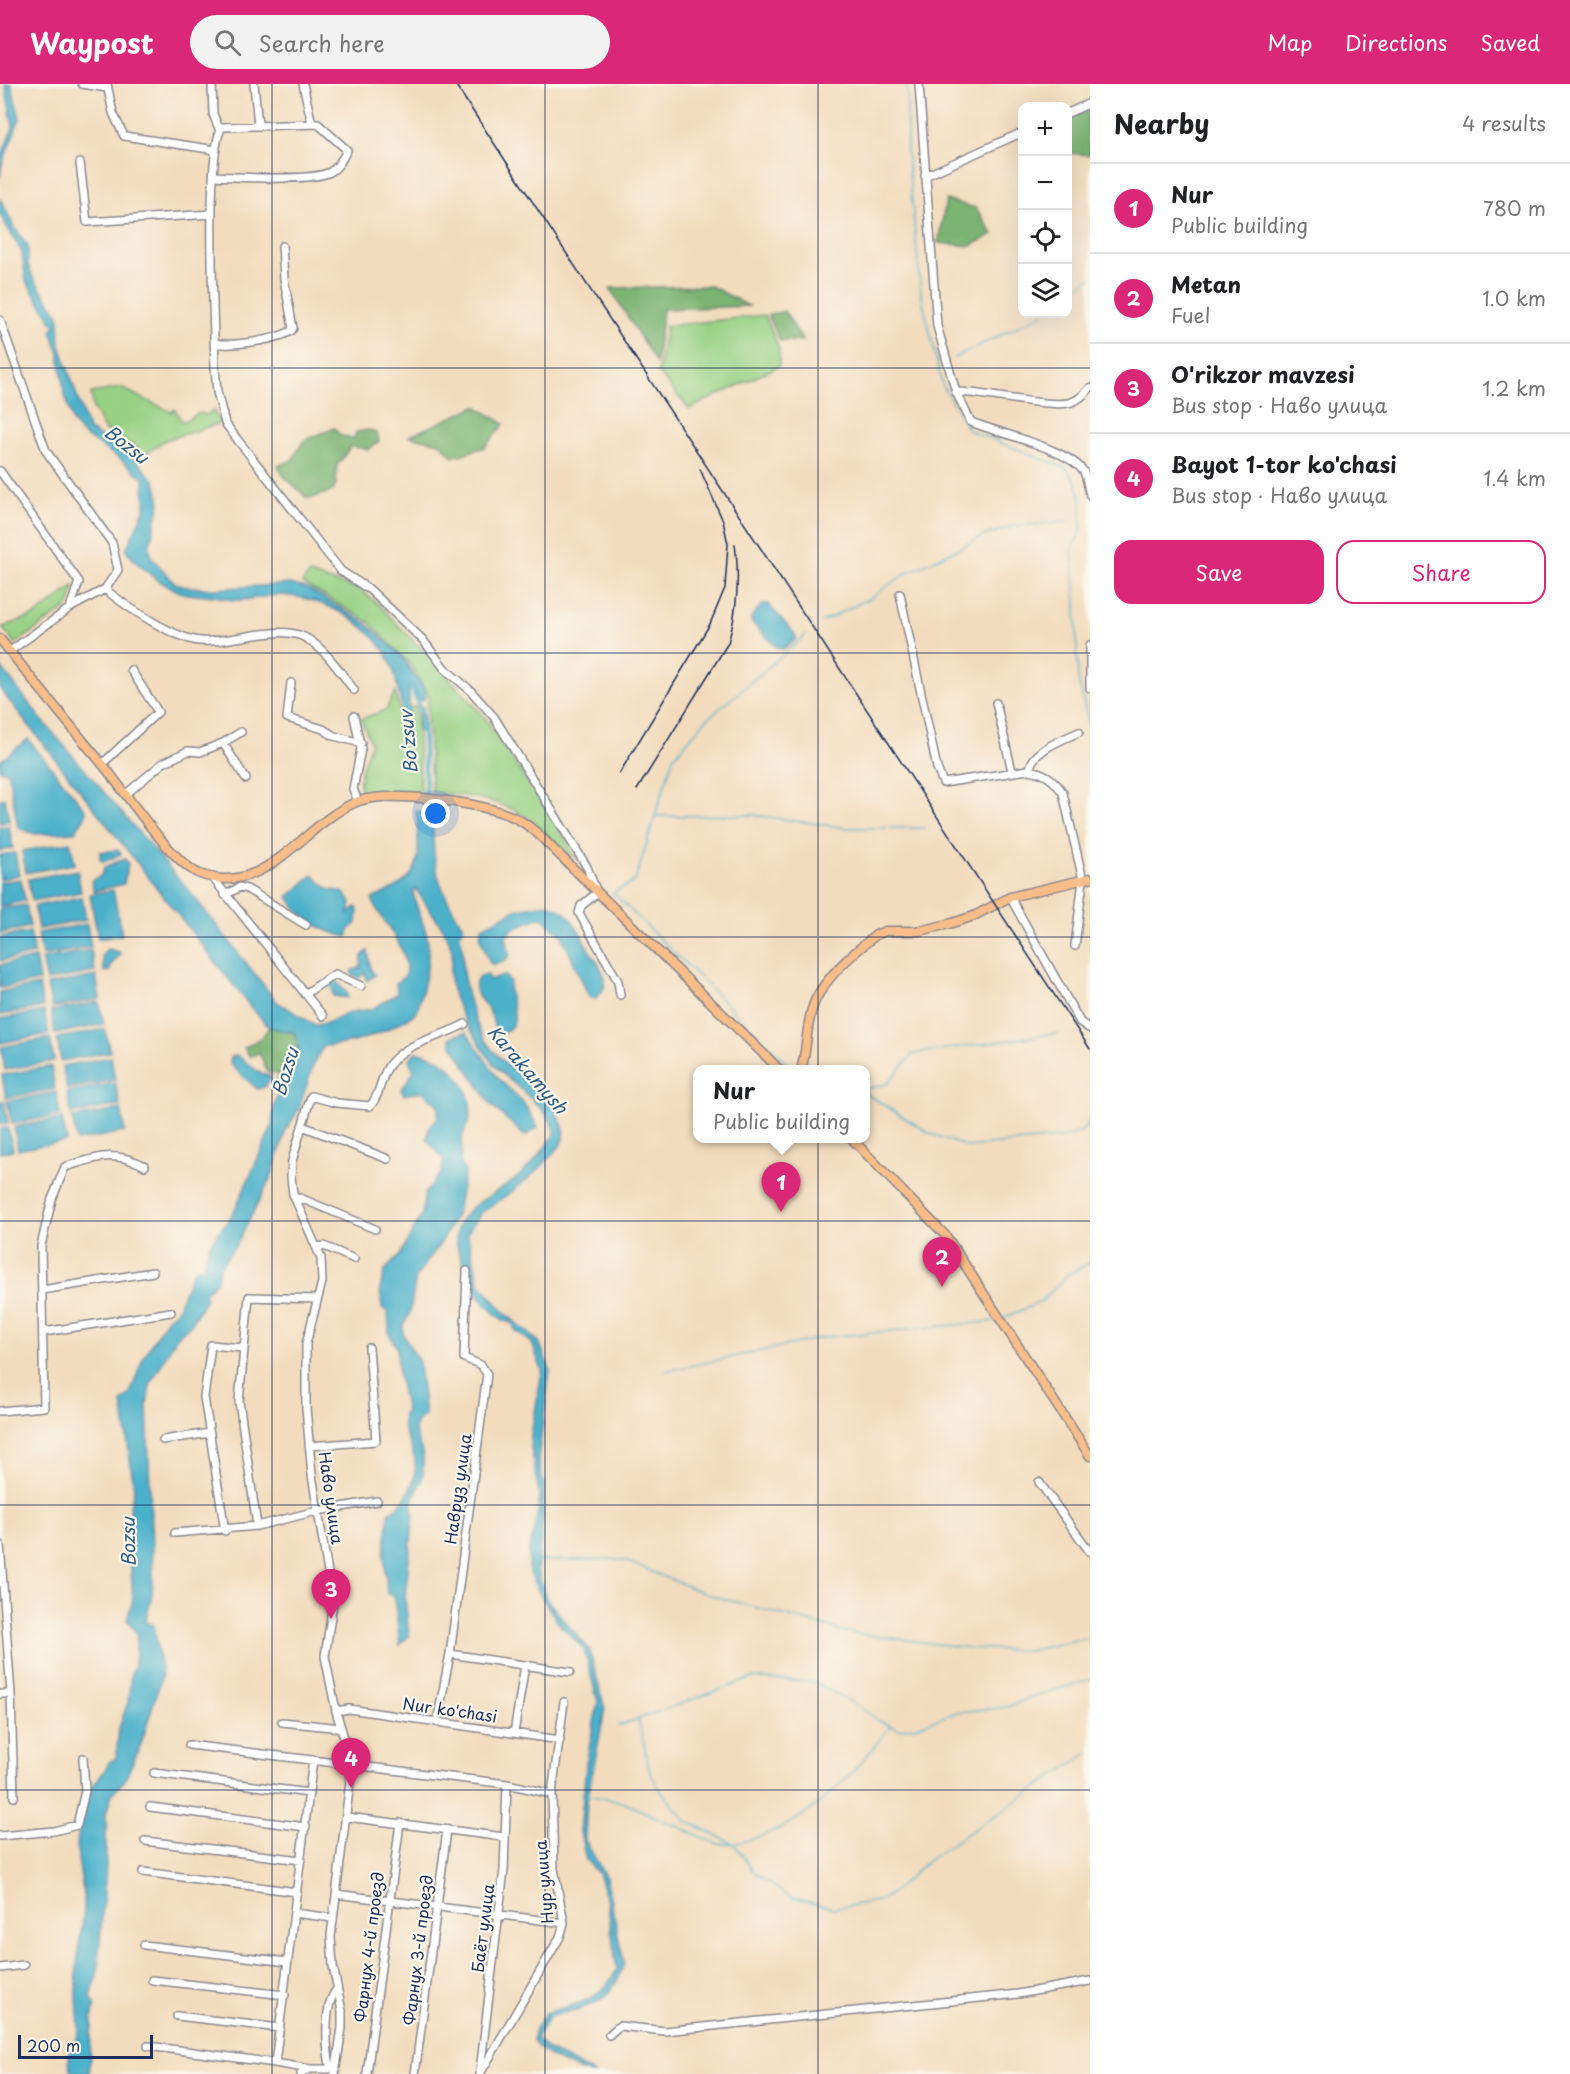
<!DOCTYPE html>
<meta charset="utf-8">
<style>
:root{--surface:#fff;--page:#f2f2f2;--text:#202124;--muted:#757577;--line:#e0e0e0;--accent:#db2777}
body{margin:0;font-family:"Playpen Sans",sans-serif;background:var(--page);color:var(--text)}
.controls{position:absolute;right:18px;top:18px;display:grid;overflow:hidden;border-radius:12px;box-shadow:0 6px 24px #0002}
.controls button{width:54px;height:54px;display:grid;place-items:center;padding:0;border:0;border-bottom:2px solid var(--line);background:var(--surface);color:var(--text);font:30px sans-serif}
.scale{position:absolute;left:18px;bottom:15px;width:135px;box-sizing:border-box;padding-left:6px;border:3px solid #1b2f5e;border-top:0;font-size:16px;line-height:21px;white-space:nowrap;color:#1b2f5e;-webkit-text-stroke:4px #fbf7ec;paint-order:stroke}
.you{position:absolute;left:436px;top:730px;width:21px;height:21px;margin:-15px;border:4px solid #fff;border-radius:50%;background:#1a73e8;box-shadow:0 0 0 9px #1a73e833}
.badge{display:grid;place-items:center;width:39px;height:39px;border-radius:50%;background:var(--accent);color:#fff;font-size:20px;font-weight:700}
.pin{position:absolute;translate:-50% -50px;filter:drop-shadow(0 2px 3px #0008)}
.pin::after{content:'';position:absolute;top:32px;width:21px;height:18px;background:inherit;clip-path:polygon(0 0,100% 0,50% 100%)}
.popup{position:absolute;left:693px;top:981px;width:177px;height:78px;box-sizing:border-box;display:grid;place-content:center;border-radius:12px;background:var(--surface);filter:drop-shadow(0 2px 4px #0005);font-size:20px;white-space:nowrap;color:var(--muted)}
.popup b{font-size:22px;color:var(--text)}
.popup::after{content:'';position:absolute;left:50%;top:100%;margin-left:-12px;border:12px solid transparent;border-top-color:var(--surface)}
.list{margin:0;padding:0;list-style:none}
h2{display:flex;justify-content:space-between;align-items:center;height:78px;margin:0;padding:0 24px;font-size:26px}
h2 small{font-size:20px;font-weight:400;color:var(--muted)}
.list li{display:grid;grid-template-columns:39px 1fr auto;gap:18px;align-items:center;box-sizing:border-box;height:90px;padding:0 24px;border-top:2px solid var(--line)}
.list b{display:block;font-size:22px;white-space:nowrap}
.list p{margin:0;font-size:20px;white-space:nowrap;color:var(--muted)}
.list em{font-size:20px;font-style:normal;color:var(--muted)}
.actions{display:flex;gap:12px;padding:18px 24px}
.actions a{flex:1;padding:14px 0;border:2px solid var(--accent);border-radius:18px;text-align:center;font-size:21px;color:var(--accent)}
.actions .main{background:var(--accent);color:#fff}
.icon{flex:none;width:33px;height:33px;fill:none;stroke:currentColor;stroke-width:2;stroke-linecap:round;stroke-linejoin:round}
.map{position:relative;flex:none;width:1090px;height:1990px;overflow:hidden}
header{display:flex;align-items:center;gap:36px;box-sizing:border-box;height:84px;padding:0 30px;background:var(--accent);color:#fff}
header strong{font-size:28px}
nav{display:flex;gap:33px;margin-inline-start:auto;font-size:21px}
.search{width:420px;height:54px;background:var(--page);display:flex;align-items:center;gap:15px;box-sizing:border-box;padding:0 21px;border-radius:33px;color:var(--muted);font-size:22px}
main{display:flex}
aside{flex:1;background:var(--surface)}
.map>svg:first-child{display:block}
.green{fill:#98d184;stroke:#5a8071;stroke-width:1.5}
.forest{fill:#7ab372;stroke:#4a7168;stroke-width:1.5}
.water{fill:#4bb1ca;stroke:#337094;stroke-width:1.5}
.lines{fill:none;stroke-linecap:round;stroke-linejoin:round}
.stream{stroke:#4bb1ca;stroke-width:1.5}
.canal{stroke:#4bb1ca;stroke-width:4.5}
.minor-casing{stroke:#87868e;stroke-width:10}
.major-casing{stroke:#87868e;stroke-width:11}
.minor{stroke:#fff;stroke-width:7}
.major{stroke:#f8bd88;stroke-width:8}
.rail{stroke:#1b2f5e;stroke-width:1.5}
.grid{fill:none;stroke:#1b2f5e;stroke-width:1.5;stroke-opacity:0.55}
.labels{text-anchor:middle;stroke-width:4.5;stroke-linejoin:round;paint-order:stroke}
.street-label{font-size:16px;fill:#1b2f5e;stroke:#fbf7ec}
.water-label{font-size:18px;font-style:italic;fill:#2c5c84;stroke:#fbf7ec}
</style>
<header>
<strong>Waypost</strong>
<div class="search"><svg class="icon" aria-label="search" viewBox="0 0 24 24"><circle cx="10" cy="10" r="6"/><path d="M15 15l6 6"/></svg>Search here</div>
<nav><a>Map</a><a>Directions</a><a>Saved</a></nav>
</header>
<main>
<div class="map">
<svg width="1090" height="1990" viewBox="0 0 1090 1990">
<rect width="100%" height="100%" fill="#fbf7ec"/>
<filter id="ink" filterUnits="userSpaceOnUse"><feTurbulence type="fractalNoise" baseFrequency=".0167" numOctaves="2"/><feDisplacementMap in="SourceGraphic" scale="12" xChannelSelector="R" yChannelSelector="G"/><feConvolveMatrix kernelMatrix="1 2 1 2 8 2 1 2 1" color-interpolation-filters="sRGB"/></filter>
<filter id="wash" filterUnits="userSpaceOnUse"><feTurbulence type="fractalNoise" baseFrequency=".008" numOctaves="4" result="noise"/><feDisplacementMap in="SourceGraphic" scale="24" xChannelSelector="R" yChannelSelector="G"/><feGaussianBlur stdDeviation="1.35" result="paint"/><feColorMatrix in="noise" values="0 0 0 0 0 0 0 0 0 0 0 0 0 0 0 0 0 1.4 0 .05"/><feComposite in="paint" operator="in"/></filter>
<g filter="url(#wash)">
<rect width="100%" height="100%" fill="#f3dcbd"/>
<!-- green -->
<path class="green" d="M765,231l14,34v17l-90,43 -31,-37 8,-46z
M121,304l50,24 4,-3 7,13 18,-9 6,2 8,-4 7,12 -56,17 -25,18 -3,-11 -32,-16 -12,-23 -2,-15z
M309,490l51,16 17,13 57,59 50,54 94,143c-19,-10 -30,-26 -47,-39 -25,-19 -67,-26 -99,-27l-5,-86 2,-11 -18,-31 -42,-43 -67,-39z
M75,501l-6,21 -54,38 -13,-17 34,-12z
M395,608l5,19 16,-5 5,88 -58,1c-9,-15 3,-36 8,-52l-10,-24 25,-9z"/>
<!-- forest -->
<path class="forest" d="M1088,27l2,44 -22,-2v-30l4,-8z
M946,116l30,8 17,26 -22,12 -33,-3z
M711,202l38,20 -86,3 -7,54 -46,-75z
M784,227l19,30h-23l-12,-26z
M476,322l28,18 -19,23 -32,10 -13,-14 -31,-7z
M335,344l4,7 15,4 2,-7 12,-2 9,3 2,8 -11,9 -16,-4c-8,6 -7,13 -15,19l-1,19 -3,7 -21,7h-6c-9,-13 -22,-17 -28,-32l14,-6 12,-20z
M269,943l26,6c8,20 -5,34 -15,51l-3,-2 1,-9h-10l-9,-21 -9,5 -6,-9 18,-11z"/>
<!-- water -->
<path class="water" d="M5,0h6l9,34 -18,47 -2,13v-19l13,-32z
M0,114l14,29 14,19v19l6,15 25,35 1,30 28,84 47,30 20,22 5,22 -11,44 3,11 22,24 7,4 31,3 78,-5 18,5 59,35 35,33 24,36 -2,6 -5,2 -6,-16 -4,1v30l-5,-2c-6,-19 -7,-39 -16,-57 -19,-35 -67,-60 -106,-62 -15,0 -30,5 -46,5 -7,0 -14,-3 -22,-4 -10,-2 -22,0 -31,-3 -20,-7 -46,-27 -57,-43l19,-42 -1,-29 -24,-20 -38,-25 -9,-11 -9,-31 -5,-38 -8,-23 4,-5 -29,-45 -4,-29 -22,-37z
M763,520h5l27,30 1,5 -13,10 -5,-1 -27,-26v-5z
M0,582l42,54 149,173 86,109 38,23 12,-2 23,-11 22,-3 25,-15 -1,-11 9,-7c6,-30 -24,-52 -33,-77 53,-23 48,-34 44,-88l17,1c-1,52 2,71 31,116l-5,5c7,20 2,28 5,45 3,18 10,42 18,57 21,38 73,55 83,98l-5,13 -21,23 -26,22 -32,22 -14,20 13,51 26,30 33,28 11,28 -12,89 6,26 -1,33 -6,52 10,30 42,49 16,60 -18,92 -2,39 21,38 18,85c-13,44 -37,43 -75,54l-13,21 12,12 47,24c-13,0 -61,-22 -62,-35 -1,-9 8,-19 13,-26 33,-11 53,-9 71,-44l-10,-68 -9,-28 -12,-13 -6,-28 6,-68 12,-62 -14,-53 -24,-24 -20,-30 -11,-25v-19l9,-40 1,-17 -9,-53 12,-70 -10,-28 -16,-12 -4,-8c-13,-1 -34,-25 -39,-37 -6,-15 -18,-35 -17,-51 2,-28 39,-40 58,-55 16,-12 28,-29 40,-44 4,-24 -49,-55 -63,-75 -16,-25 -37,-51 -41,-82 -1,-10 5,-22 1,-32 -6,-22 -24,-38 -35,-58l-3,3c3,15 9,27 13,41 7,23 -3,57 -10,80 -28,18 -58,32 -92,33l-9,14 -16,49 -13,21 -14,45 -34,67 -19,26 -2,13 -13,12 2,6 -15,25 -15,14 -26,47 -3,20 6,171 -1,18 -6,28 8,3 8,51 -21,68 -16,36 -13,14 -6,19v55l-9,109 -6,20 4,8c-3,5 -6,61 -5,69h-17c-12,-26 7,-27 6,-47 -2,-23 -4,-50 -1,-73 1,-17 7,-33 6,-50 0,-25 -11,-48 -5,-73 3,-11 3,-25 7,-35 5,-14 20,-21 23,-34l7,-4 3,-30 9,-26 3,-30 4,-6 2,-33 -10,-13 6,-21 -4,-55 1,-37 4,-18 -12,-87 8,-8 13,-36 24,-40 9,-6 16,-39 3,-4 9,-1c1,-30 21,-37 32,-61 12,-26 24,-54 36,-81 0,-30 15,-50 27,-76l-4,-17 -26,-6 -16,-17 -253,-321z
M423,623l2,25h-7l1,-22z
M28,655l58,71 -1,7 -10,15 -40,2 -17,-6 -10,-56 -8,-2v-9z
M0,715h5l4,22 -9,2z
M9,742l4,22 -13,3v-24z
M70,758l5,22 -49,9 -4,-22z
M118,766l3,4 -17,8 -4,-3v-7z
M15,769l4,22 -19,4v-24z
M125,775l3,4 -4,21 -30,7 -3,-10c7,-5 12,-3 13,-14z
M77,786l4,22 -49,9 -4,-22z
M313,791l15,14 15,3 8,10 -2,12 7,-7 2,2 -1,14 -8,7 -2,7c-25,-6 -46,-18 -59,-40z
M21,795l4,22 -25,5v-24z
M113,806l9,45 -24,4 -8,-45z
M82,813l4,23 -48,9 -4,-23z
M545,820c25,3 33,26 44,46 6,9 14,18 16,29 1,9 -4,14 -10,20l-6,-2 -28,-63 -21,-17 -28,12 -6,8 4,18 -5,6 -11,4 -4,-2 -10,-25 2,-11 36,-18z
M26,821l4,22 -30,6v-24z
M87,840l4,23 -49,9 -4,-23z
M30,848l4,22 -34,7v-24z
M107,865l13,3v3l-10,11v5l-6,1 -2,-17z
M91,866l4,22 -48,9 -5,-22z
M368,867l3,19 4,5 -8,6 -2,-8 -6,5 -6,-2 -2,-5 10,-4 1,-11z
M35,874l4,23 -39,7v-23z
M488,890l1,6 16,-5 5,7c-4,12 8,34 3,42 -3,5 -11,10 -15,13 -4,-7 -4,-14 -7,-22 -6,-14 -22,-21 -13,-38z
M96,892l4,23 -48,9 -5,-23z
M335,895l12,14 1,5 -15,-2 -1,-10 -6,-1z
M39,901l4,22 -43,8v-23z
M99,918l5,22 -49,10 -4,-23z
M44,927l5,23 -49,9v-24z
M105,945l5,23 -49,9 -4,-23z
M466,948l32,46 25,24 15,25 -13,9 -34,-31 -39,-60 -2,-8z
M50,954l4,23 -49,9 -4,-23z
M415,968c30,3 59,32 55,65 -1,7 -8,15 -8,22 0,9 0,14 -2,23l5,9 -8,42 -15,28 -26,36 -6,36 -7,13v8l16,28 6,53c-18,11 -7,22 -3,37 2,5 1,22 0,28 -4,10 -15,26 -8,34l-9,84 4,37 -9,10 -6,-49 -7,-2 -3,-38 5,-43c20,-13 33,-38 23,-63 -5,-14 -11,-20 -9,-36l3,-2 -8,-40 -1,-24 -8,-14 -1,-22 -6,-4 -2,-19 5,-19 15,-15 22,-41 3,-21 17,-21 1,-13 -16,-20 2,-12 9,-10v-12l-16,-14 -18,4 -3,-5 13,-19 -5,-11z
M237,971l23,18 11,4 -6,10 -8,2 -27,-25 1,-7z
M111,973l4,23 -48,9 -5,-23z
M51,982l4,23 -49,9 -4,-23z
M115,999l5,22 -49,9 -4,-22z
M56,1008l4,23 -48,9 -5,-23z
M4,1017l4,22 -8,2v-23z
M121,1025l4,23 -48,9 -5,-23z
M62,1034l5,23 -49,9 -4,-23z
M8,1044l5,22 -13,3v-24z"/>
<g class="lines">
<!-- stream -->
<path class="stream" d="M907,0v68l14,142 21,90 26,46 98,38 10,14 5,16v33l-9,18 4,55 2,76 12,48
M1068,211l22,-17
M954,274l89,-44
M822,538l50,-25 33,-23 79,-38 29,-10 54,-4
M655,732l98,-1 94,13h79
M790,982l-177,-173 22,-12 38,-123 32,-37 101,-86
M269,996l13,6
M865,1005l22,-5 26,-30 5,-1 141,-20
M865,1009l64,40 39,14 98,-10 16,-6 8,-10
M1003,1234l38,-16 27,-28 22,-11
M666,1287l161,-34 169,-16
M538,1477l74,-2 14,2 80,33 140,38 123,16 59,3 57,-13
M638,1634l12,54 10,18 26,31 48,23 20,28 35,25 44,11 45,-7 13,-7 40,-36 159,-106
M618,1642l135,-48 63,5 39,21 24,17 20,8 15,-2 43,-15 50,-5 27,-11 56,-16
M587,1711l35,7 95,42h14
M736,1759c66,-12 116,-65 154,-117"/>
<!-- canal -->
<path class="canal" d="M409,598l13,31
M423,643l3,66"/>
</g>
</g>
<g filter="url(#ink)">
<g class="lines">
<defs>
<path id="minor" d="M82,0l25,4
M107,0l6,29 11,23 92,14
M212,0l1,30 7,17
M254,0l4,41
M303,0l9,40
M919,0l18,242 19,66 15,30c27,11 98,27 113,50 3,6 4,16 6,23
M1068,29l22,-10
M80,79l7,59 125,-8
M214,92c24,1 97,6 116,-4 8,-4 13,-14 17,-22l-29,-26 -96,3c-17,27 -8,197 -7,240l2,25 8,31 12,16 104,132 29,19 53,50 22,29 25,21 24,27 93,150 10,26 -16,13 -2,7 39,68 2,14
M925,92l98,-44
M0,236l46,131 66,92 6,27 -13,19 -35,19 -60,43
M215,259c16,4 61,-3 76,-12l2,-3 -9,-49 -2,-33
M956,308c27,0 97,17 116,10 8,-3 13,-8 18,-14
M0,387l79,111 -9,26
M105,505c20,17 70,50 95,52 31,3 76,-17 104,-4 20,10 37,36 50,53
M900,510l37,174 6,15 85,-13c16,2 26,9 35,23l20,87 -8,66
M1090,561v43
M291,599l-4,35 36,11 11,7 27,7
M996,619l16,68
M354,632l7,33 -8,40 5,12
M223,659l23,36
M102,680l56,-52 -27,-42
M1030,686c0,-19 34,-31 49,-38
M126,710l37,-31 25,-12 12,1 23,-9 18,-11
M212,793l111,139
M225,811l15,-8 7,2 59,36
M1010,813l70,125 10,7
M305,910l30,-20 26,12
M302,1042l86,33
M295,1115l5,-1 75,31
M316,1163l8,-1 30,13
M42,1206l111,-18
M44,1248l127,-20
M0,1327l44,-4 -3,-161 11,-47 13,-32c31,-10 49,-17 80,-1
M163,1356l47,-7
M309,1362l67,-5 -7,-93
M1039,1398l51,70
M257,1442l-18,-125 10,-104 68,2
M225,1447l-21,-134 7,-52 32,3
M175,1449l82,-7 60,-15 60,-10
M0,1460l11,150 3,103
M450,1570l120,18
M0,1610h11
M336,1627l13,-2 211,31
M282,1638l59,6
M437,1638l13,-68 37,-280 -6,-9 -17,-7 3,-87
M514,1649l11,-68
M189,1661l318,39 45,10
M154,1689l155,20
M150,1723l156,20
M347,1733l157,20
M0,1752l54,-5 23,-6 8,-34 -2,-33
M145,1757l156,19
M143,1788l154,20
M336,1810l228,29
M294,1829l38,5
M144,1861l144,17
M0,1884l24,-3
M152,1896l133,15
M177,1932l103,12
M609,1951l10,-9 46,5 353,-37 72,-13
M148,1962l127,17
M310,1985l-35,-6 38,-303
M331,1985c-5,-19 -8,-64 6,-80
M480,1987l24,-201 3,-86
M301,1990l9,-5h23
M335,1990l7,-46v-17l-9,-45 -2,-30 21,-171 -16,-54 -11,-55 8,-53 -21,-128 -6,-67v-64l16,-62 -1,-24 -28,-64 -2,-17 1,-16 19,-65 26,7 33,3c11,-11 10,-30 20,-42 18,-23 50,-26 75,-40
M367,1990l33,-251
M415,1990l32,-244
M480,1990l80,-137 4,-14 -10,-54 -2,-75 12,-92"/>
<path id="major" d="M0,555c34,43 69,85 104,127 21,26 68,97 96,108 65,25 103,-49 154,-71 30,-14 120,-1 152,11 12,4 22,11 31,19l243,237
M801,986c6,-20 5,-41 11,-61 8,-28 41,-56 64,-74l9,-4h34l30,-7 25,-8 36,-19 80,-19
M851,1054l95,98 144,220"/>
</defs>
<!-- minor casing -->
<use href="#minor" class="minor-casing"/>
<!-- major casing -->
<use href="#major" class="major-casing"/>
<!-- minor -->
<use href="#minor" class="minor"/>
<!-- major -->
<use href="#major" class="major"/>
<!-- rail -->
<path class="rail" d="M455,0l635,965
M619,690l91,-150 15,-36 3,-44 -5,-23 -23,-52
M637,706l91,-147c9,-31 12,-67 7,-99"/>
</g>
</g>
<!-- grid -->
<path class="grid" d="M272,0v1990M545,0v1990M818,0v1990M0,284h1090M0,569h1090M0,853h1090M0,1137h1090M0,1421h1090M0,1706h1090"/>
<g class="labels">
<!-- street labels -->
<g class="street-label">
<text transform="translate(458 1405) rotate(-82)" y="6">Навруз улица</text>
<text transform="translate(331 1414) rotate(82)" y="6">Наво улица</text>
<text transform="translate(450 1626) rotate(8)" y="6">Nur ko'chasi</text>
<text transform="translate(544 1798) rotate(-95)" y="6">Нур улица</text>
<text transform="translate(483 1844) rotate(-83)" y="6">Баёт улица</text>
<text transform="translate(369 1863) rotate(-83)" y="6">Фарнух 4-й проезд</text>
<text transform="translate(418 1866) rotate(-83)" y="6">Фарнух 3-й проезд</text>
</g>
<!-- water labels -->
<g class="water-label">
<text transform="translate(126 361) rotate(38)" y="6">Bozsu</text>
<text transform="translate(409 658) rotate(-95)" y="6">Bo'zsuv</text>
<text transform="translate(527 986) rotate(49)" y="6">Karakamysh</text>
<text transform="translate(286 988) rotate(-73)" y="6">Bozsu</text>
<text transform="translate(129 1458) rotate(-91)" y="6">Bozsu</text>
</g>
</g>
</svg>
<div class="controls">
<button>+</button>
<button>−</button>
<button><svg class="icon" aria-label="locate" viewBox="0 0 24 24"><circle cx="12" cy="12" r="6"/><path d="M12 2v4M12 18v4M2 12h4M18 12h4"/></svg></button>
<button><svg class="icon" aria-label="layers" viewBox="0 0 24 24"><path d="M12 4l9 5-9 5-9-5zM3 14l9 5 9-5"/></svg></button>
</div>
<div class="scale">200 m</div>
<div class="you"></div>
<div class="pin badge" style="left:781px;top:1128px">1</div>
<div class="popup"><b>Nur</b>Public building</div>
<div class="pin badge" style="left:942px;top:1203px">2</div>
<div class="pin badge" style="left:331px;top:1535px">3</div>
<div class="pin badge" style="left:351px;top:1704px">4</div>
</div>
<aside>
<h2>Nearby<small>4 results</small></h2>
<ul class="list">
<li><span class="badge">1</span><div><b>Nur</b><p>Public building</p></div><em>780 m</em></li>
<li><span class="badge">2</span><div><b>Metan</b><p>Fuel</p></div><em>1.0 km</em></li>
<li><span class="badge">3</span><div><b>O'rikzor mavzesi</b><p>Bus stop · Наво улица</p></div><em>1.2 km</em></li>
<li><span class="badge">4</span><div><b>Bayot 1-tor ko'chasi</b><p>Bus stop · Наво улица</p></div><em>1.4 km</em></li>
</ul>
<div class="actions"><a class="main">Save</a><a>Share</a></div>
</aside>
</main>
